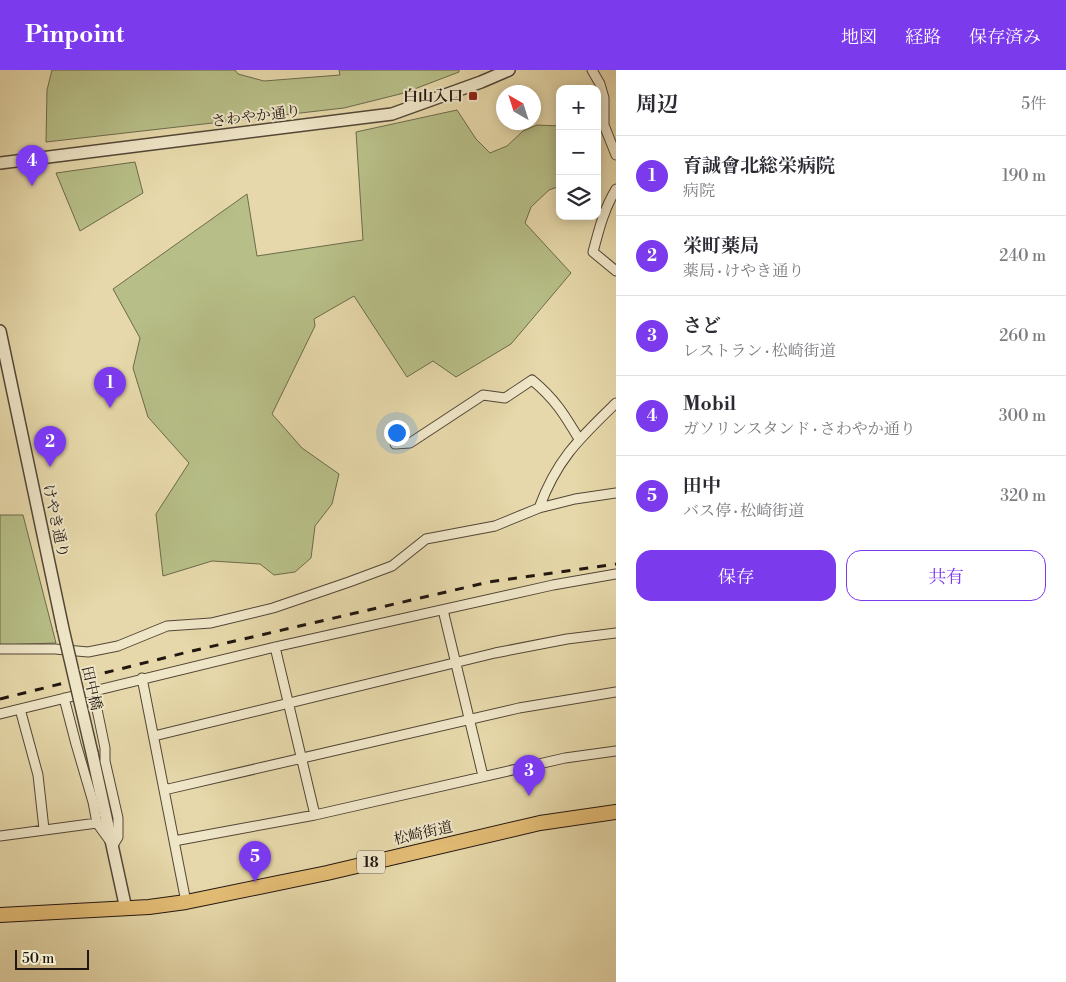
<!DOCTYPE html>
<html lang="ja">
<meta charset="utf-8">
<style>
:root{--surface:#fff;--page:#f2f2f3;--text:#2b2b33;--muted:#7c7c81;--line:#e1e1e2;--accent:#7c3aed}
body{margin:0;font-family:"Libre Bodoni","Noto Serif JP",serif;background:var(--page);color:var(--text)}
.controls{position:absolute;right:15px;top:15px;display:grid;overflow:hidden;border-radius:10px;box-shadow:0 2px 12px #0003}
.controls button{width:45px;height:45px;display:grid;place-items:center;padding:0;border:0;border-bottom:1px solid var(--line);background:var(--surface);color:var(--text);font:25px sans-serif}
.compass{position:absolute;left:496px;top:15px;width:45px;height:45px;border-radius:50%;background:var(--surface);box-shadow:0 2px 12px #0003;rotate:321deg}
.scale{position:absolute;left:15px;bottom:12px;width:74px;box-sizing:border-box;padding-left:5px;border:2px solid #211610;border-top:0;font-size:14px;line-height:18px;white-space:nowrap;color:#211610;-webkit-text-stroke:4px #efe6c8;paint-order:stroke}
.you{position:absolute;left:396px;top:362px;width:18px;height:18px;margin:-12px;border:4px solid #fff;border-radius:50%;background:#1a73e8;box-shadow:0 0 0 8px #1a73e833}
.badge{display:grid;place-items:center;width:32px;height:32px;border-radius:50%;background:var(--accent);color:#fff;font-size:16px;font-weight:700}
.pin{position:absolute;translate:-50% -41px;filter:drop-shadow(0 1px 2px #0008)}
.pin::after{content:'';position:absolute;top:26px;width:18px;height:15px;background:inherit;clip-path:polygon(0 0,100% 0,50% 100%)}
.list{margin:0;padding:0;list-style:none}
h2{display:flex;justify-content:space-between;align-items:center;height:65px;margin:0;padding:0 20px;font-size:21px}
h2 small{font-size:16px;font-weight:400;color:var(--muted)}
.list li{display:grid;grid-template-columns:32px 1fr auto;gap:15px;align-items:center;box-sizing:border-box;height:80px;padding:0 20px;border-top:1px solid var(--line)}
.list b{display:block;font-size:19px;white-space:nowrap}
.list p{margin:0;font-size:16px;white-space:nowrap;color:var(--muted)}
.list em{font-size:16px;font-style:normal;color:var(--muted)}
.actions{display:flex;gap:10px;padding:15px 20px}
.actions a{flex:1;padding:11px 0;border:1px solid var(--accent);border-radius:15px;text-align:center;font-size:18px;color:var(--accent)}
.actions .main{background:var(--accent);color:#fff}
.icon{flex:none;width:28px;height:28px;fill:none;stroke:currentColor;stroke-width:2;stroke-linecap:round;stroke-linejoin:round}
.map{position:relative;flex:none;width:616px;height:912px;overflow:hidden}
header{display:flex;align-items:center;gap:30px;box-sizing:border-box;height:70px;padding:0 25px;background:var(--accent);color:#fff}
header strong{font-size:24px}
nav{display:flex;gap:28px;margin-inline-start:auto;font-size:18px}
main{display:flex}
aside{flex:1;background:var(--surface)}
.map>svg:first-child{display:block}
.green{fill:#b7be87;stroke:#6c6a4c}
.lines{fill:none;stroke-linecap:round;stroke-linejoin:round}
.minor-casing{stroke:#524636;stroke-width:11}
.tertiary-casing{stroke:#524636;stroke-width:14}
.primary-casing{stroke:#211610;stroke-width:16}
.minor{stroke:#efe6c8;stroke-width:9}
.tertiary{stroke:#efe6c8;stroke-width:11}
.primary{stroke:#e3bc75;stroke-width:14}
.rail{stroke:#211610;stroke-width:3;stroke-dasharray:9 9;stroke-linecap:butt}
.tertiary-bridge-casing{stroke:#524636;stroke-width:14;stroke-linecap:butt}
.tertiary-bridge{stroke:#efe6c8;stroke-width:11}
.poi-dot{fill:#8f2418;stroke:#efe6c8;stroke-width:2}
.labels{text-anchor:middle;stroke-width:4;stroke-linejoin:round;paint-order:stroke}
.shield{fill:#efe6c8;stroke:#5f5447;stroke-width:1}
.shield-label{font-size:14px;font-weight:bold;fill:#211610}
.poi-label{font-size:15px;font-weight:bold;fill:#211610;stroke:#efe6c8;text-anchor:end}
.street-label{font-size:15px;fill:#211610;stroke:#efe6c8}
</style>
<header>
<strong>Pinpoint</strong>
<nav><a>地図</a><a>経路</a><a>保存済み</a></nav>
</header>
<main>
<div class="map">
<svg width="616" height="912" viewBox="0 0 616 912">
<rect width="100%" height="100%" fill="#e6d8aa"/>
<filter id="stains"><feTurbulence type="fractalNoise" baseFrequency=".004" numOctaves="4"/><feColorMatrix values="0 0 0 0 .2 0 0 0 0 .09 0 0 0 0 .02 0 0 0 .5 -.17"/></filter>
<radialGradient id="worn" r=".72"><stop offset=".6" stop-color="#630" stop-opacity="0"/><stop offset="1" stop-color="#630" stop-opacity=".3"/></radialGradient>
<!-- green -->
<path class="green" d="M52,0h183l3,4 26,7 76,-6 -1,-5h120v2l-55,21 -60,15 -298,34 1,-52z
M457,40l19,29 14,14 17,-7 16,-15 14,-6 23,1v60l-11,4 -18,17 -6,16 46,50 -60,71 -55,33 -23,-16 -26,16 -53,-81 -40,23 1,7 -43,88 30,34 37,26 -7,30 -17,22 -4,32 -16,14 -21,3 -14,-11 -48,-3 -49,15 -7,-62 33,-51 -41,-46 -15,-49 7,-30 -27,-49 134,-95 10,62 106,-16 -7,-108z
M135,92l8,31 -63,38 -24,-58z
M0,445h23l33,128 -56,2z"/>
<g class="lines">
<defs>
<path id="minor" d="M592,0l8,14 4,14v27l12,30
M616,119c-12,20 -17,40 -23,63l23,19
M395,374l15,-1 73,-48 22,3 27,-18c23,19 32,34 47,59
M539,438c18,-49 40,-69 77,-105
M443,540l40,166
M275,577l40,168
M0,579h55l33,3 30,-6 49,-20 44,-3 62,-15 76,-26 43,-16 34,-27 69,-13 44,-18 36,-9 41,-6
M142,608l44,224
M64,628l12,46 17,58 4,21 16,22 5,-8v-19l-13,-57v-13l-12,-58
M20,639l18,66 6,54
M0,644l275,-67 278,-62 63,-11
M154,666l341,-83 72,-14 49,-6
M164,720l355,-82 97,-16
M0,766l97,-13
M174,771l141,-26 250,-57 51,-7"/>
<path id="tertiary" d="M0,93l392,-49 89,-32 28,-12
M0,261l63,298
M92,683l34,156"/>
<path id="primary" d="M0,845l149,-8 37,-5 141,-29 213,-50 76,-11"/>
</defs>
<!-- minor casing -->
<use href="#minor" class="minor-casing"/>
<!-- tertiary casing -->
<use href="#tertiary" class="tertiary-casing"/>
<!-- primary casing -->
<use href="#primary" class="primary-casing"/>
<!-- minor -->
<use href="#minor" class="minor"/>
<!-- tertiary -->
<use href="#tertiary" class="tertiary"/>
<!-- primary -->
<use href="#primary" class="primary"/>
<!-- rail -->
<path class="rail" d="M0,629l192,-48 297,-69 127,-18"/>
<defs>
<path id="tertiary-bridge" d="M63,559l29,124"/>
</defs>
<!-- tertiary-bridge casing -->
<use href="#tertiary-bridge" class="tertiary-bridge-casing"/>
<!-- tertiary-bridge -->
<use href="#tertiary-bridge" class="tertiary-bridge"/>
</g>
<!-- markers -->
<rect class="poi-dot" x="468" y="21" width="10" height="10" rx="2.5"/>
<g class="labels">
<!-- shield labels -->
<rect class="shield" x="357" y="780.5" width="28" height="23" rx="4"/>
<g class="shield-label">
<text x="371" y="797">18</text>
</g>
<!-- poi labels -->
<g class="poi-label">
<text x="463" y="31">白山入口</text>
</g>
<!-- street labels -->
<g class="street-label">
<text transform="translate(256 46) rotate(-7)" y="5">さわやか通り</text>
<text transform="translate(56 451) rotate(78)" y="5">けやき通り</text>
<text transform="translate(92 618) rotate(77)" y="5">田中橋</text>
<text transform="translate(423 763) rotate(-13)" y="5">松崎街道</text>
</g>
</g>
<rect width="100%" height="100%" filter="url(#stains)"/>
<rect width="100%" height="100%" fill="url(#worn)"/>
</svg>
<div class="controls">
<button>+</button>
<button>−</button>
<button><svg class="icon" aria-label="layers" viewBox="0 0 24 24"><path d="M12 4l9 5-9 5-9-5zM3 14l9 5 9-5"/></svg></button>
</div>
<svg class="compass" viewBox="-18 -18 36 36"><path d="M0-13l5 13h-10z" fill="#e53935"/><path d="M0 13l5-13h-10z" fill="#7c7c81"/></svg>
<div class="scale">50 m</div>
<div class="you"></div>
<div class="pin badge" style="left:110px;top:338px">1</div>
<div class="pin badge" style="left:50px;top:397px">2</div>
<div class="pin badge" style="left:529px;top:726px">3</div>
<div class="pin badge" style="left:32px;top:116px">4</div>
<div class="pin badge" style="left:255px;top:812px">5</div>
</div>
<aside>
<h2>周辺<small>5件</small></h2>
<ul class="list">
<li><span class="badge">1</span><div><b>育誠會北総栄病院</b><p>病院</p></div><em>190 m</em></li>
<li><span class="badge">2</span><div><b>栄町薬局</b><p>薬局 · けやき通り</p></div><em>240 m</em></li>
<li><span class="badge">3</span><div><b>さど</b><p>レストラン · 松崎街道</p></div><em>260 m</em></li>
<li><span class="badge">4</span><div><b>Mobil</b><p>ガソリンスタンド · さわやか通り</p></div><em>300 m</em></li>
<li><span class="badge">5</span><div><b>田中</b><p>バス停 · 松崎街道</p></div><em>320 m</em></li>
</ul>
<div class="actions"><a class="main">保存</a><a>共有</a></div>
</aside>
</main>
